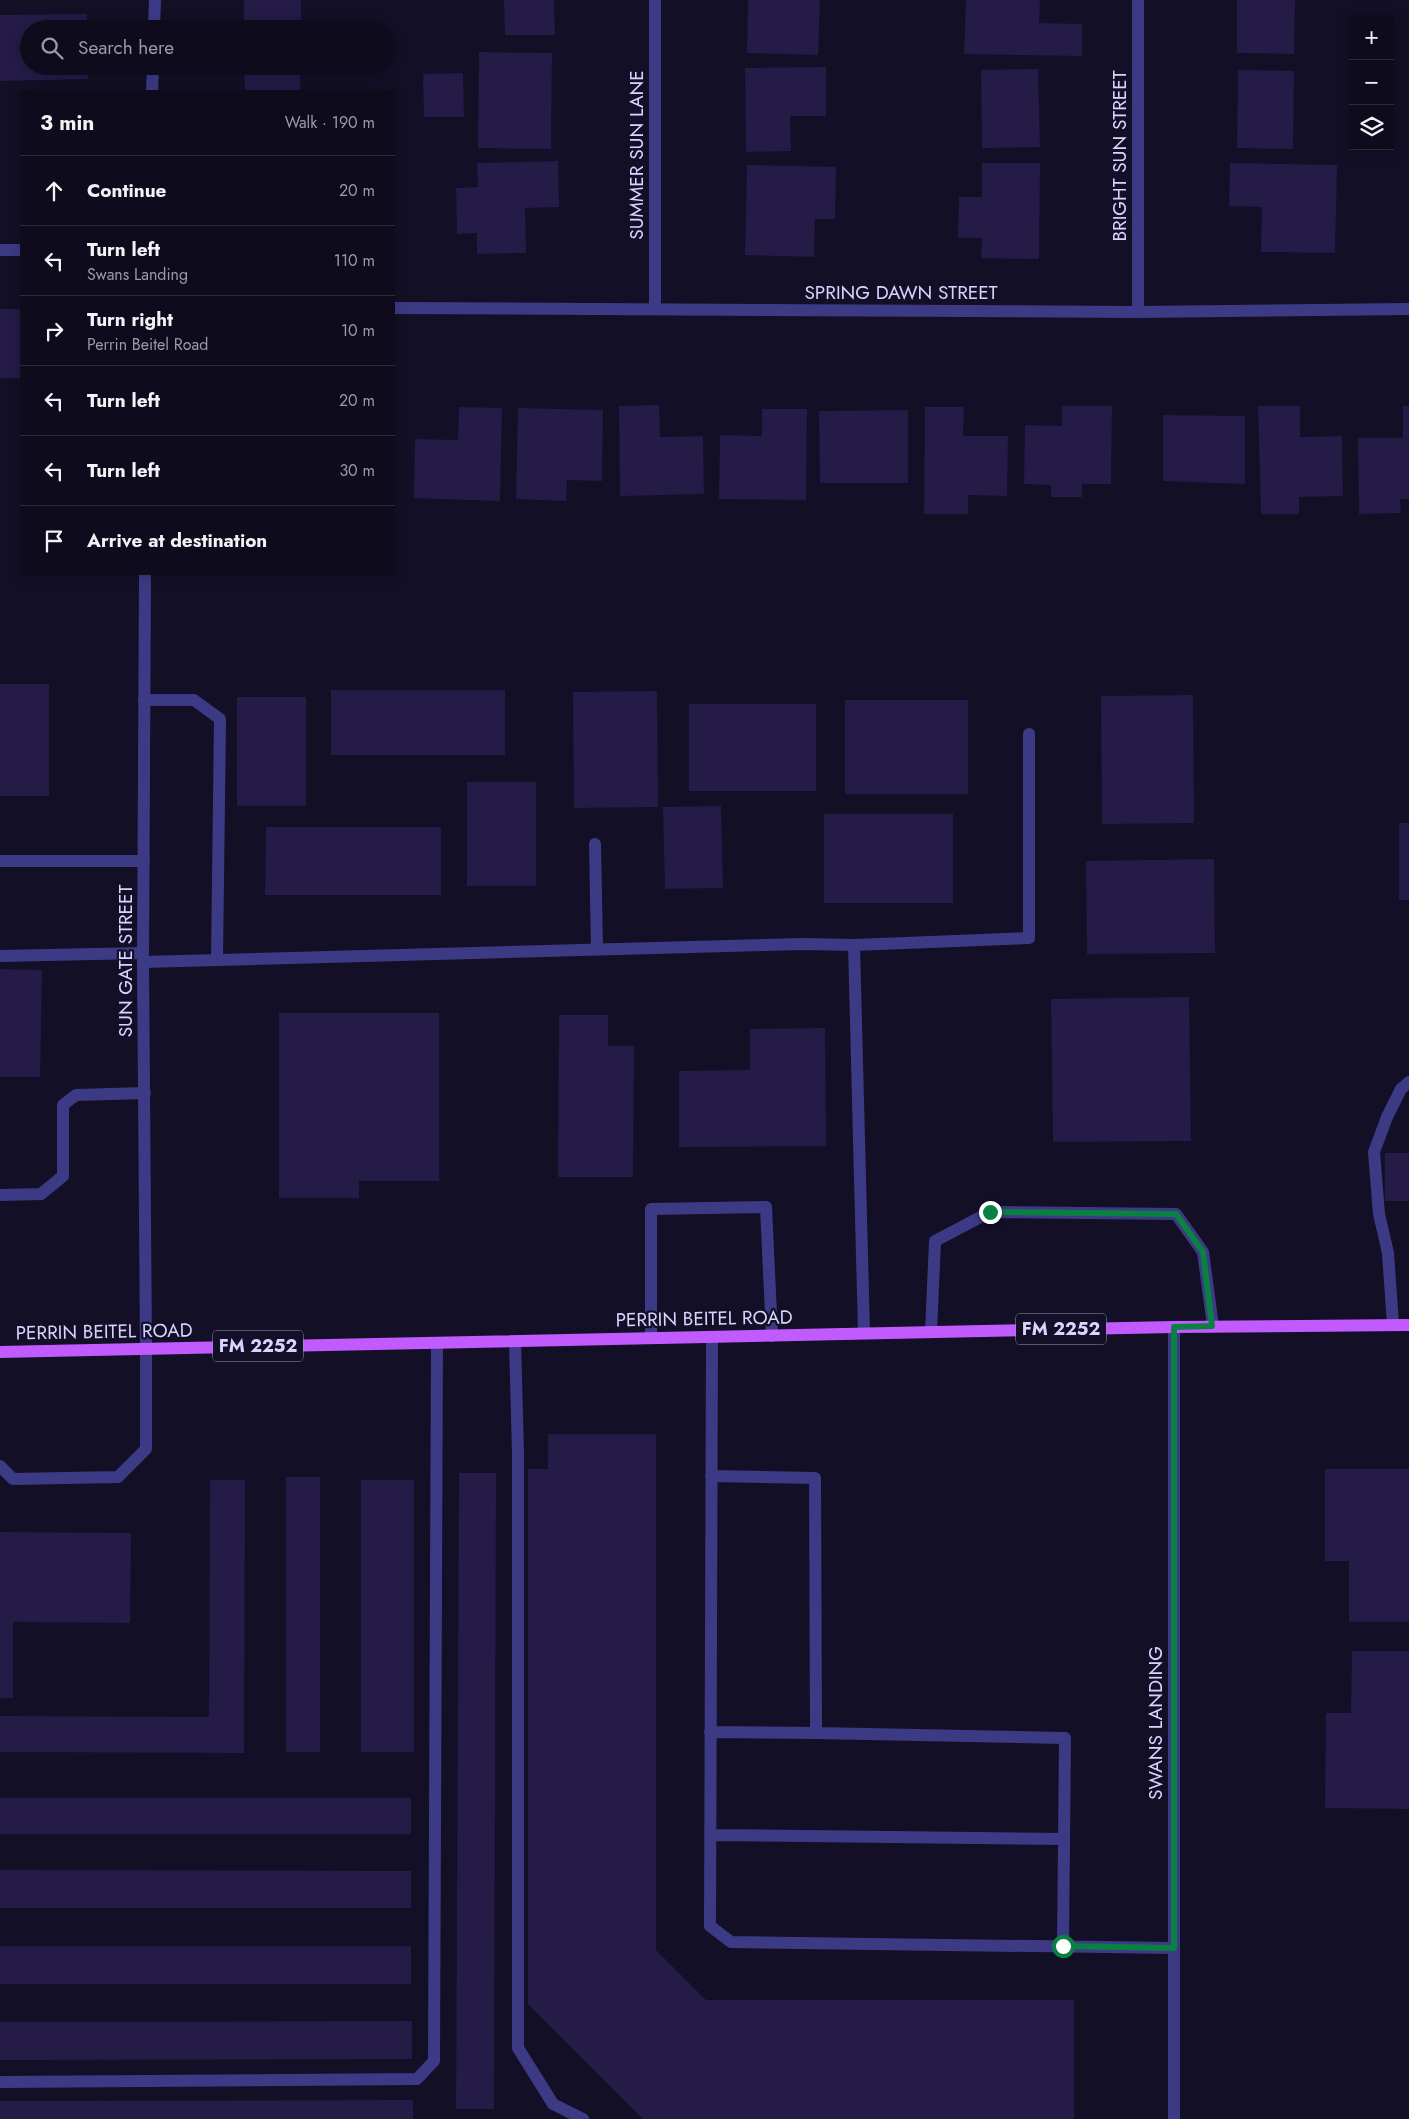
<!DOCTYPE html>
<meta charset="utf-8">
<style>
:root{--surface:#0e0b1c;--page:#171425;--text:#f1f3f6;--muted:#9b9ba3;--line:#2e2b3b}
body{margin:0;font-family:Jost,sans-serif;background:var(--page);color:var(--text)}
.controls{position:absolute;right:15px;top:15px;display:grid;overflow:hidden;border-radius:0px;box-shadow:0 2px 12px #0003}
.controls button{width:45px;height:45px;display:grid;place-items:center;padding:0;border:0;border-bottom:1px solid var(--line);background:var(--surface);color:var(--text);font:25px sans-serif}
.stop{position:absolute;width:15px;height:15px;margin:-11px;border:4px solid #0b8043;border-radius:50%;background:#fff}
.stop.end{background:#0b8043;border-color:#fff;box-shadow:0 1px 5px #0008}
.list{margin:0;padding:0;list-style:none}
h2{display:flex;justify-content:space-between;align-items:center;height:65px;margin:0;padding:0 20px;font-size:21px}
h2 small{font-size:16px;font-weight:400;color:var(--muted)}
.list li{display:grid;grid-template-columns:32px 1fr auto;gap:15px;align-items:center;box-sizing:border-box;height:70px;padding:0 20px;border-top:1px solid var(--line)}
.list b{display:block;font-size:19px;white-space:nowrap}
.list p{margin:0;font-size:16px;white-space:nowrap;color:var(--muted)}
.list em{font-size:16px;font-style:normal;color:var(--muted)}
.icon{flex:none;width:28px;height:28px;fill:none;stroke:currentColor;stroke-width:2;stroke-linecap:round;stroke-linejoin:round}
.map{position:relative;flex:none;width:1409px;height:2119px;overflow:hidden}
.search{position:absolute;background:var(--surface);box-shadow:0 2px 12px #0003;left:20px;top:20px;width:375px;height:55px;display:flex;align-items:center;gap:12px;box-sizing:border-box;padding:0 18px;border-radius:28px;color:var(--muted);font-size:19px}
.panel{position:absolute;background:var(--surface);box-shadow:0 2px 12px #0003;left:20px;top:90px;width:375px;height:485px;border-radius:0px}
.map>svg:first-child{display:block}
.building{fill:#241b47}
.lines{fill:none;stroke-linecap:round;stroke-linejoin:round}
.service{stroke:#3d3a85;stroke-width:12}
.minor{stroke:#3d3a85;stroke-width:12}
.primary{stroke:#c25bff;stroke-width:12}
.route{stroke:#0b8043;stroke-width:6}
.labels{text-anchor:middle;stroke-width:4.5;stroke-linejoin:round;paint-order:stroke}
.shield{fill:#130f26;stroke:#9e99be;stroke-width:1}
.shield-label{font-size:18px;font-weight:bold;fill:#d9d4ff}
.street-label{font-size:19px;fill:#d9d4ff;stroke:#130f26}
</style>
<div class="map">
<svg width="1409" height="2119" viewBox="0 0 1409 2119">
<rect width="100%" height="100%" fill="#130f26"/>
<!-- building -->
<path class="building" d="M244,0h57v29h-57z
M504,0h50l1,35h-50z
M748,0h72l-2,55 -71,-2z
M966,0h74l-1,23 43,1v32l-118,-2z
M1237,0h58l-1,54 -57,-1z
M87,14v15h-58v37h59v13l-88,2v-66z
M479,52l73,1 -1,96 -73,-1z
M244,66h56v25h-55z
M826,67v49h-36l1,35 -45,1 -1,-84z
M1038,69l2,78 -58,1 -1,-78z
M1238,70l56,1 -1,78 -56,-1z
M463,73l1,44h-40l-1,-43z
M558,161l1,46 -34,1 1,45 -49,1v-21l-20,1 -1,-46 22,-1 -1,-24z
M982,163h58l-1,96 -58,-1 1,-20h-24l1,-41h23z
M1230,163l107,2 -2,88 -74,-1 1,-45 -33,-1z
M747,165l89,2 -1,52h-20l-1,38 -69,-2z
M0,309h21v69h-21z
M659,405l1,32 43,-1 1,58 -84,2 -1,-90z
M1062,406h50l-1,78h-29v13h-31v-12l-27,-1 1,-59 37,1z
M1258,406h42v31l42,-1 1,60 -44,1v17h-38z
M1403,406h6v93h-9l1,14 -42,1 -1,-76h45z
M459,407l43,1 -2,93 -86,-3 1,-59 43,1z
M925,407h39l-1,29h45l-1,60 -39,-1v19h-44z
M518,408l85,2 -1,71 -35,-1 -1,21 -50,-2z
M762,409h45l-1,91 -87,-1 1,-64 42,1z
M908,410v73h-88l-1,-72z
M1163,415l82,1v68l-82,-3z
M0,684h49v112h-49z
M331,690h174v65h-174z
M657,691l1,116 -84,1 -1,-116z
M1193,695l1,128 -92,1 -1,-128z
M237,697h69v109h-69z
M845,700h123v94h-123z
M689,704h127v87h-127z
M467,782h69v104h-69z
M721,806l2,82 -58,1 -2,-82z
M824,814h129v89h-129z
M1399,823h10v77h-10z
M266,827h175v68h-176z
M1214,859l1,94 -128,1 -1,-93z
M0,969l42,1 -2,107h-40z
M1189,997l2,144 -138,1 -2,-143z
M279,1013h160v168h-80v17h-80z
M559,1015h49v31h26l-1,131h-75z
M825,1028l1,118 -147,1v-76l71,-1v-41z
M1385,1153h24v48h-24z
M548,1434h108v516l50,50h368v119h-431l-115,-115v-535h20z
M1325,1469h84v153h-60v-61h-24z
M459,1473h37l-2,636h-38z
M286,1477h34v275h-34z
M210,1480h35l-1,273 -244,-1v-36l209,1z
M361,1480h53v272h-53z
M0,1532l131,1 -1,90 -117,-1v76h-13z
M1352,1651h57v158l-84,-1 1,-95h25z
M0,1798h411v36h-411z
M0,1870l411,1v37h-411z
M0,1946h411v38h-411z
M412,2021v38l-412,1v-38z
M413,2100v19h-413v-18z"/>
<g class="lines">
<!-- service -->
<path class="service" d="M0,250h21
M144,700h50l26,19 -3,241
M595,844l2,106
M0,861h144
M854,945l10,388
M0,956l143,-3
M143,962l660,-18 51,1 175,-7v-204
M0,1195l41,-1 22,-18v-71l13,-10 69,-2
M1393,1325l-5,-72 -9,-39 -5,-62 13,-35 14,-28 8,-7
M931,1332l4,-91 55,-29 186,2 27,38 10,74
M712,1337l-2,589 21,16 443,6
M651,1338v-129l115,-2 6,129
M515,1341l3,112v595l35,56 30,15
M0,1466l13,13 105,-2 28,-28v-101
M711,1476l104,2 1,255 249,5 -2,208
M710,1732l106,1
M710,1835l354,4
M0,2082l417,-3 17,-18 3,-718"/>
<!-- minor -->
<path class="minor" d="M655,0v309
M1138,0v312
M154,29l1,-29
M152,91l1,-25
M394,308l744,4 271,-3
M145,574l-2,388 3,386
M1174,1327v792"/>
<!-- primary -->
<path class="primary" d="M0,1352l1174,-25 235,-2"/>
</g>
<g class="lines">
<!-- route -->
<path class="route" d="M990,1212l186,2 27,38 9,74 -38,1v621l-111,-2"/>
</g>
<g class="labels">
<!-- shield labels -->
<g class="shield">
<rect x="1016" y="1313.5" width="90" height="31" rx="4"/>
<rect x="213" y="1330.5" width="90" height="31" rx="4"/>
</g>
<g class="shield-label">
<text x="1061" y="1335">FM 2252</text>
<text x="258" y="1352">FM 2252</text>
</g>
<!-- street labels -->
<g class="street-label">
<text transform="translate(636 155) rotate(-90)" y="7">SUMMER SUN LANE</text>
<text transform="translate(1119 156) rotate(-90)" y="7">BRIGHT SUN STREET</text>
<text x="901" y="299">SPRING DAWN STREET</text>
<text transform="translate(125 961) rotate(-90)" y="7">SUN GATE STREET</text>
<text transform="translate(704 1318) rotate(-1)" y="7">PERRIN BEITEL ROAD</text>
<text transform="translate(104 1331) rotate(-1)" y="7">PERRIN BEITEL ROAD</text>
<text transform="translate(1155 1723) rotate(-90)" y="7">SWANS LANDING</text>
</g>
</g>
</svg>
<div class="controls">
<button>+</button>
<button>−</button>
<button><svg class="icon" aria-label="layers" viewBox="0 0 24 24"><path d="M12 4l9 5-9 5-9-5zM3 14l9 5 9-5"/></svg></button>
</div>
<div class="stop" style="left:1063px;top:1946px"></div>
<div class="stop end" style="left:990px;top:1212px"></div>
<div class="search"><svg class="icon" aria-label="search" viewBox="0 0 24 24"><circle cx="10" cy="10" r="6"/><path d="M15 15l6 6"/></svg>Search here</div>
<section class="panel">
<h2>3 min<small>Walk · 190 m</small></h2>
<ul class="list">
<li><svg class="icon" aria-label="ahead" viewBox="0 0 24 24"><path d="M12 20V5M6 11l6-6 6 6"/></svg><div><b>Continue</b></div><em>20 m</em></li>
<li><svg class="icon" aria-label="left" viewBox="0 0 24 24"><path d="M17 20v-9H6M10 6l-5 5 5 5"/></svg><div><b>Turn left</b><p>Swans Landing</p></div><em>110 m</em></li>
<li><svg class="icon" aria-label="right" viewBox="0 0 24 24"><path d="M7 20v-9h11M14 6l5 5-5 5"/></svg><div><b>Turn right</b><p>Perrin Beitel Road</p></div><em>10 m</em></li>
<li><svg class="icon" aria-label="left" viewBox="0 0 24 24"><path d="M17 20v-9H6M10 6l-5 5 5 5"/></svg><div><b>Turn left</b></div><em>20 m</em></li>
<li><svg class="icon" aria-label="left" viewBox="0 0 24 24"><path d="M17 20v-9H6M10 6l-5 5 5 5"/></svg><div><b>Turn left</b></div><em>30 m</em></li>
<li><svg class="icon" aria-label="arrive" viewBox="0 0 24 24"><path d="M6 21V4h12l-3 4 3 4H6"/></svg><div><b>Arrive at destination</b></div></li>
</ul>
</section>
</div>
